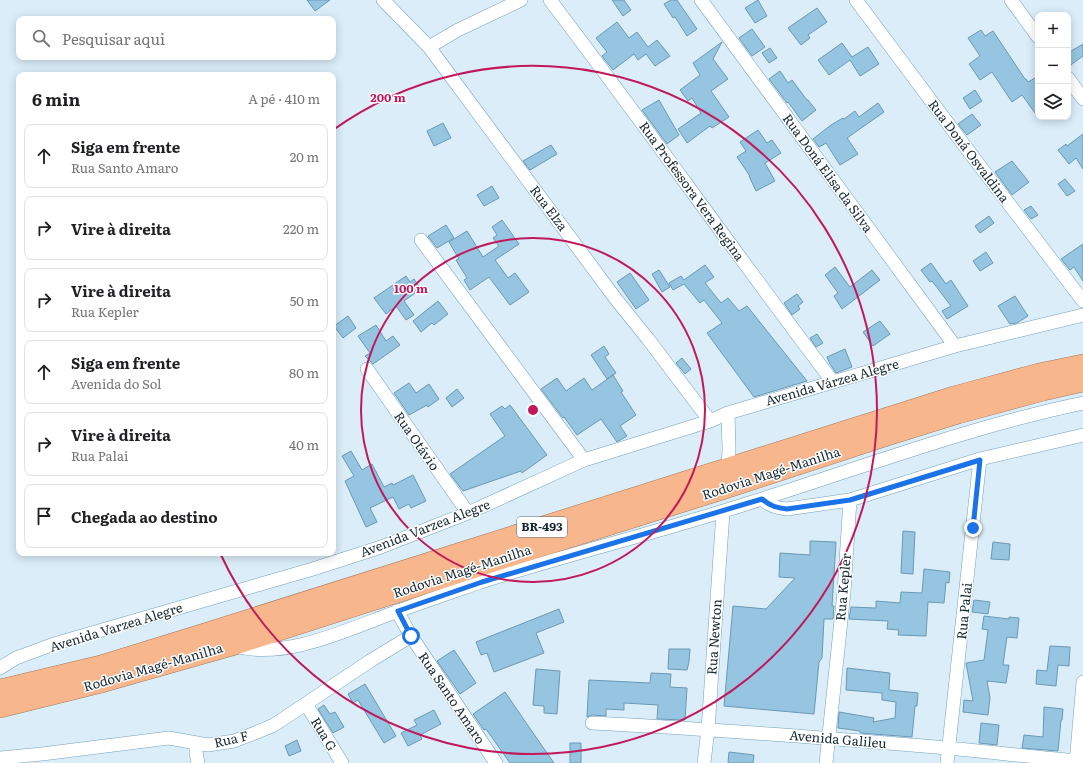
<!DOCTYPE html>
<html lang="pt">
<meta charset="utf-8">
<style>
:root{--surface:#fff;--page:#f6f6f6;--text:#202124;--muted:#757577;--line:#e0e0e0}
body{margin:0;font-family:Literata,serif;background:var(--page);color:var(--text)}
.controls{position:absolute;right:12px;top:12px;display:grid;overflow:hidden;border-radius:8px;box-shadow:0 2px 10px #0003}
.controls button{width:36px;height:36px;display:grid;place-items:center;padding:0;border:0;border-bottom:1px solid var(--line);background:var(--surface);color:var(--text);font:20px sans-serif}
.stop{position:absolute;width:12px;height:12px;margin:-9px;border:3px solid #1a73e8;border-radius:50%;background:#fff}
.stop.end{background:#1a73e8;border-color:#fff;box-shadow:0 1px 4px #0008}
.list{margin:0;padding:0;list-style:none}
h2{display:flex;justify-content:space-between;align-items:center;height:52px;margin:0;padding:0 16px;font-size:17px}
h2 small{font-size:13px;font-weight:400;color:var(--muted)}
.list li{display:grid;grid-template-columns:26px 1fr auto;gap:12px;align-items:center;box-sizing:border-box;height:64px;margin:0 8px 8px;padding:0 8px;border:1px solid var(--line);border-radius:8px}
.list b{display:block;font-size:15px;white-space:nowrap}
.list p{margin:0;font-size:13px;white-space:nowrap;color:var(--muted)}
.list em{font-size:13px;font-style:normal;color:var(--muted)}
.icon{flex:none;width:22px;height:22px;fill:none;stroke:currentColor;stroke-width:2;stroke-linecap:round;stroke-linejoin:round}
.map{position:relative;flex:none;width:1083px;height:763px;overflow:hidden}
.search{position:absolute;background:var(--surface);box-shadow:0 2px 10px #0003;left:16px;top:16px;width:320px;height:44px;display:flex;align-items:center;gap:10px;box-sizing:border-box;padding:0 14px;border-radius:8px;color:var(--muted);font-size:15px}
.panel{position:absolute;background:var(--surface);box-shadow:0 2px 10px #0003;left:16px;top:72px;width:320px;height:484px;border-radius:8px}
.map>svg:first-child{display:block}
.building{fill:#95c5e1;stroke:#6a99b3}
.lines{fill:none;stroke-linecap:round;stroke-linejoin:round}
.minor-casing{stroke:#73a2bc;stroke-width:14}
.trunk-casing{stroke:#a7795a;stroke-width:22}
.minor{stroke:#fff;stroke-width:13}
.trunk{stroke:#f8b68c;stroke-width:21}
.route{stroke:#1a73e8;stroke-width:5}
.ring{fill:none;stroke:#c2185b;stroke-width:2}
.labels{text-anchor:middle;stroke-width:3;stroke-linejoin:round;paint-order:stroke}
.shield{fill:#fff;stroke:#5b6970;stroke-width:1}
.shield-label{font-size:12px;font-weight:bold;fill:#152933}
.street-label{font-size:13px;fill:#152933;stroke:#fff}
.centre{fill:#c2185b;stroke:#fff;stroke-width:2}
.ring-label{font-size:12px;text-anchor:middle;font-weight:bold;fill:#c2185b;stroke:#fff;stroke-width:3;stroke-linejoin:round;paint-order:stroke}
</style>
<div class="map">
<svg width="1083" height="763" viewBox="0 0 1083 763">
<rect width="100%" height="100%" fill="#daedf9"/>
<!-- building -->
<path class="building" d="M307,0h23l-15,11z
M612,0h12l7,10 -8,6z
M671,0h6l20,29 -10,7 -12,-19 -2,1 -9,-14z
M758,0l9,16 -12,7 -10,-15z
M817,8l10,14 -19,13 2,3 -9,7 -13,-17z
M617,22l12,16 8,-6 11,15 9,-7 13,16 -15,10 -9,-12 -8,6 -4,-6 -21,16 -11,-14 5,-4 -11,-14z
M752,29l13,18 -13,9 -13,-18z
M981,30l4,6 8,-5 32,48h1l2,3 7,-4 3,5v34l-16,-22 -10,7 -20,-30 -12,8 -11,-16 11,-8 -12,-18z
M722,42l-9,17 15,20 -17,12 18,26 -17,11 -2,-2 -23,17 -9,-14 23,-16 -9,-15 -4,3 -8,-11 20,-15 -7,-12z
M842,43l10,14 16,-10 11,17 -19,12 -10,-16 -21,15 -11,-15z
M1083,44v12l-15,11v-14z
M770,48l7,10 -8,5 -7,-10z
M780,71l8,12 4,-3 15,20h1l8,10 -14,11 -14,-19 -1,1 -18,-24z
M975,90l7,11 -12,8 -7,-11z
M659,100l20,35 -12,9 -25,-34z
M878,103l6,9 -37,26 11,16 -18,11 -14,-22 -7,4 -6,-8 18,-14 12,-7 1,1 11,-8 4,6z
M972,114l9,11 -14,10 -9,-11z
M443,123l8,15 -17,8 -7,-15z
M758,130l9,13 5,-3 9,13 -16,10 10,18 -19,10 -7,-15h1l-13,-19 9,-6 -6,-9z
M1083,134v35l-7,-11 -7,6 -11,-14 8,-6 1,2z
M551,145l6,9 -27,16 -7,-9z
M1012,161l17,21 -17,13 -17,-23z
M1065,179l10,12 -8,5 -9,-12z
M492,186l7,12 -15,8 -7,-11z
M1031,206l7,9 -7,4 -7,-9z
M989,216l5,7 -14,10 -5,-7z
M502,220l17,24 -24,16 13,18 7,-5 14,19 -19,13 -21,-28 -19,13 -6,-10 3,-2 -11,-18 3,-1 -10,-17 18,-11 16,26 16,-11 -6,-8 4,-3 -5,-8z
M446,225l8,13 -17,10 -9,-12z
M1083,244v37l-9,-14 -4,3 -9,-11z
M986,252l7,11 -13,8 -7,-10z
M931,263l15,21 5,-4 17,26 -21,13 -5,-8 9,-5 -19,-25 -2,1 -9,-12z
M705,265l9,12 -9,6 16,20 7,-5 11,13 8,-5 60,75 -53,16 -47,-64 15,-10 -18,-23 -4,3 -16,-19 -11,6 -4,-7 12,-7 3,4z
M835,267l15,20 22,-17 8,10 -38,29 -8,-13 4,-3 -13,-18z
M659,270l11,17 -8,5 -10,-18z
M630,273l19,27 -13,9 -19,-27z
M406,276l4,6 4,-3 7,10 -17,12 10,14 -8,5 -10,-14 -10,8 -12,-16z
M797,294l6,8 -5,4 2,3 -8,6 -8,-12z
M1015,296l13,20 -11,7 -7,1 -12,-18z
M438,301l10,13 -14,11 -2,-2 -11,9 -8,-11z
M348,316l8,12 -13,10 -9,-12z
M880,321l10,13 -17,12 -10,-14z
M376,325l10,16 7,-5 7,9 -27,19 -8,-8 5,-3 -12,-17z
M817,334l6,9 -7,4 -6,-9z
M604,346l5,8 -4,3 11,16 -9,6 -16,-24z
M845,349l7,18 -16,6 -6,-9 -3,-7z
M682,358l9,11 -6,5 -9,-11z
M613,375l10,16 -2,1 15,23 -16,11 7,10 -10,6 -16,-23 -24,16 -13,-18 -1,1 -22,-29 16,-11 9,13 18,-13 8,12z
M409,383l7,10 13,-9 10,15 -11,8 -1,-2 -18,10 -15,-22z
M457,389l7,9 -12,9 -6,-9z
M510,405l37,50 -25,18 -1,-2 -58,20 -13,-17 55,-38 -15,-22 12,-8 3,3z
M351,451l11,19 10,-6 12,23 8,-4 1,2 20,-10 13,26 -15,7 -2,-4 -10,5 -6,-12 -23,11 7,14 -11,5 -21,-46 9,-5 -12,-20z
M903,531l12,1 -2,42 -12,-1z
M810,541l26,1 -4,64h2l-1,13h-9l-2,39 -3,4 -5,52 -90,-8 9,-100 33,3 29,-31 -16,-1 1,-24 30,2z
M993,542l17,2 -1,16 -18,-1z
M924,569l26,3 -1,11 -3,-1 -2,21 -16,-1 -2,34 -28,-1 1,-5 -12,-1 1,-8 -39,-2 2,-12 25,1v-7l24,2 1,-11 21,1z
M974,600l16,2 -2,12 -16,-2z
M559,609l5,13 -28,11 8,20 -50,19 -7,-19 -6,2 -5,-13z
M984,616l25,3v-2l10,1 -2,20 -10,-1 -4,28h6l-3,18 -19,-2 3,17 -2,17 -25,-3 1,-12 9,1 -7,-38 18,-3 4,-30 -6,-1z
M1050,646l20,1 -1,19 -11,-1 -2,21 -20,-2 1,-14 10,1z
M669,649h21l-1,13 -2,8 -19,-1z
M454,650l22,33 -16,11 -23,-33z
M847,668l43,5 -1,17 29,3 -1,13h-2l-3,31 -52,-4v-2l-22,-3 1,-16 35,6 -1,4 22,-4 1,-16 -14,-2v-7l-36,-3z
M536,669l24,2 -3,43 -13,-1v-7l-11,-1z
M651,673l20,1 -1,13 17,1 -2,32 -28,-1 1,-14 -34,-2v7l-18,-1v7l-14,-1 -5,2 2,-37 61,3z
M365,684l31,52 -12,7 -26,-43 -5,3 -5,-9z
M505,692l26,38 23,33h-44l-24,-34 -2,1 -11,-16z
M324,705l6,9 5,-2 9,15 -11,6 -15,-24z
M1044,707l19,2 -1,11h-1l-3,31 -36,-3 2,-13 19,2z
M434,710l7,14 -21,11 2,4 -14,7 -7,-13 16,-8 -3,-5z
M981,723l18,2 -2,20 -18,-2z
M297,740l4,11 -12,5 -4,-10z
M570,743h11v20h-11z
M729,752l25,3 -1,8h-25z"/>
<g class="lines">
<defs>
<path id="minor" d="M383,0l46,47 186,251 33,41 62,82
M550,0c96,126 187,256 283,382
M701,0l254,346
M856,0l111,149 116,152
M1011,0l27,37
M429,47l29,-17 63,-30
M1068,78l15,21
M421,240l163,220
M367,369l101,144
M728,469l1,-20 -1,-36
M762,499c8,7 15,9 25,10l63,-9 -6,92 -18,171
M850,500l130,-41 103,-24
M397,611l14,25 85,127
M235,646c50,14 111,-16 158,-33 29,-11 59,-21 88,-31 88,-28 178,-50 265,-78 112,-35 222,-77 337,-101
M0,668l16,-10 38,-14 259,-75 68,-22 87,-34 116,-53 126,-39 18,-8 227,-67 128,-31
M306,704l36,59
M592,723c119,6 237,15 356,25 45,4 90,10 135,13
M196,743v9l2,11
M0,758l42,-4 127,-16 39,7 26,-4 21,-8 19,-8 96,-64 41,-25
M704,763l4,-34 15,-217
M947,763l33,-304
M1076,763l7,-81"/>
<path id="trunk" d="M0,690l101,-24 110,-34 743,-235 85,-23 44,-9
M0,707l105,-26 127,-36 293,-94 197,-62 165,-54 71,-22 85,-23 40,-9"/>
</defs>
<!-- minor casing -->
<use href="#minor" class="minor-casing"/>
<!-- trunk casing -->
<use href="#trunk" class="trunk-casing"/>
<!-- minor -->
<use href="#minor" class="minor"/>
<!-- trunk -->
<use href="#trunk" class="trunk"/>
</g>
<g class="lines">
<!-- route -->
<path class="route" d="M411,636l-13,-25 84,-29 280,-83c8,7 15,9 25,10l63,-9 130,-40 -7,68"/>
</g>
<!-- distance rings -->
<g class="ring">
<circle cx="533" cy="410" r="172"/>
<path d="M333 130A344 344 0 1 1 221 555"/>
</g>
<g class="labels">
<!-- shield labels -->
<rect class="shield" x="517" y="517" width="50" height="20" rx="3"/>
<g class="shield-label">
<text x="542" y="531">BR-493</text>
</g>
<!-- street labels -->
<g class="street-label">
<text transform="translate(969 151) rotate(53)" y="5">Rua Doná Osvaldina</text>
<text transform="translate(828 173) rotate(54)" y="5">Rua Doná Elisa da Silva</text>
<text transform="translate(692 191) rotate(54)" y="5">Rua Professora Vera Regina</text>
<text transform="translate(549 208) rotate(53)" y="5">Rua Elza</text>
<text transform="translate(832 382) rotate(-16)" y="5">Avenida Várzea Alegre</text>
<text transform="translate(417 441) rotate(55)" y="5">Rua Otávio</text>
<text transform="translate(771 473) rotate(-18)" y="5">Rodovia Magé-Manilha</text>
<text transform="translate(425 528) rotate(-21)" y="5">Avenida Varzea Alegre</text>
<text transform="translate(462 571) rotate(-18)" y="5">Rodovia Magé-Manilha</text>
<text transform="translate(843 587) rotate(-85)" y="5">Rua Kepler</text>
<text transform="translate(964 611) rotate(-84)" y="5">Rua Palai</text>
<text transform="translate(116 627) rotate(-17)" y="5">Avenida Varzea Alegre</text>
<text transform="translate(714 637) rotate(-86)" y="5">Rua Newton</text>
<text transform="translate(153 667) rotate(-16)" y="5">Rodovia Magé-Manilha</text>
<text transform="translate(452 698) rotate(56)" y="5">Rua Santo Amaro</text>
<text transform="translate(324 734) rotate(59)" y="5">Rua G</text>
<text transform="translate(231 739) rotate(-13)" y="5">Rua F</text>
<text transform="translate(838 739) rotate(5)" y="5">Avenida Galileu</text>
</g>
</g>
<circle cx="533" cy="410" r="6" class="centre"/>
<g class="ring-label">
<text x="388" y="102">200 m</text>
<text x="411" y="293">100 m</text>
</g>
</svg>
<div class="controls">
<button>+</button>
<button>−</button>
<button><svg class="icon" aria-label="layers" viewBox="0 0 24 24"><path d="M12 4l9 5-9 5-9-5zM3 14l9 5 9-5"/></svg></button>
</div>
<div class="stop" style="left:411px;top:636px"></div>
<div class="stop end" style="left:973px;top:528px"></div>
<div class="search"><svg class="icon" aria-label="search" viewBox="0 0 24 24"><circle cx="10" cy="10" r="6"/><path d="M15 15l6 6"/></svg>Pesquisar aqui</div>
<section class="panel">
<h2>6 min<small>A pé · 410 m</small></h2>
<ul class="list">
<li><svg class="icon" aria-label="ahead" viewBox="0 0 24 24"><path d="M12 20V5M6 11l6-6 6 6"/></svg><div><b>Siga em frente</b><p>Rua Santo Amaro</p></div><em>20 m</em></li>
<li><svg class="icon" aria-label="right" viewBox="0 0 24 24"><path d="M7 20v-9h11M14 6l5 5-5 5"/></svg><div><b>Vire à direita</b></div><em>220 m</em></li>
<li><svg class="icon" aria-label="right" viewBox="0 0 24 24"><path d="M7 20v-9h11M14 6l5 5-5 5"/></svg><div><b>Vire à direita</b><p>Rua Kepler</p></div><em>50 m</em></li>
<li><svg class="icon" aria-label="ahead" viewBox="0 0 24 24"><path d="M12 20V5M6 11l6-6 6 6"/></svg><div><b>Siga em frente</b><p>Avenida do Sol</p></div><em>80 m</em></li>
<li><svg class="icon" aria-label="right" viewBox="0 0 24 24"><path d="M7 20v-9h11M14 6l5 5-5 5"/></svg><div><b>Vire à direita</b><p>Rua Palai</p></div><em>40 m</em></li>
<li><svg class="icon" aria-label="arrive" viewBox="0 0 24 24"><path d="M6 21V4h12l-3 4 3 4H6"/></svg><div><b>Chegada ao destino</b></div></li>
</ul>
</section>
</div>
